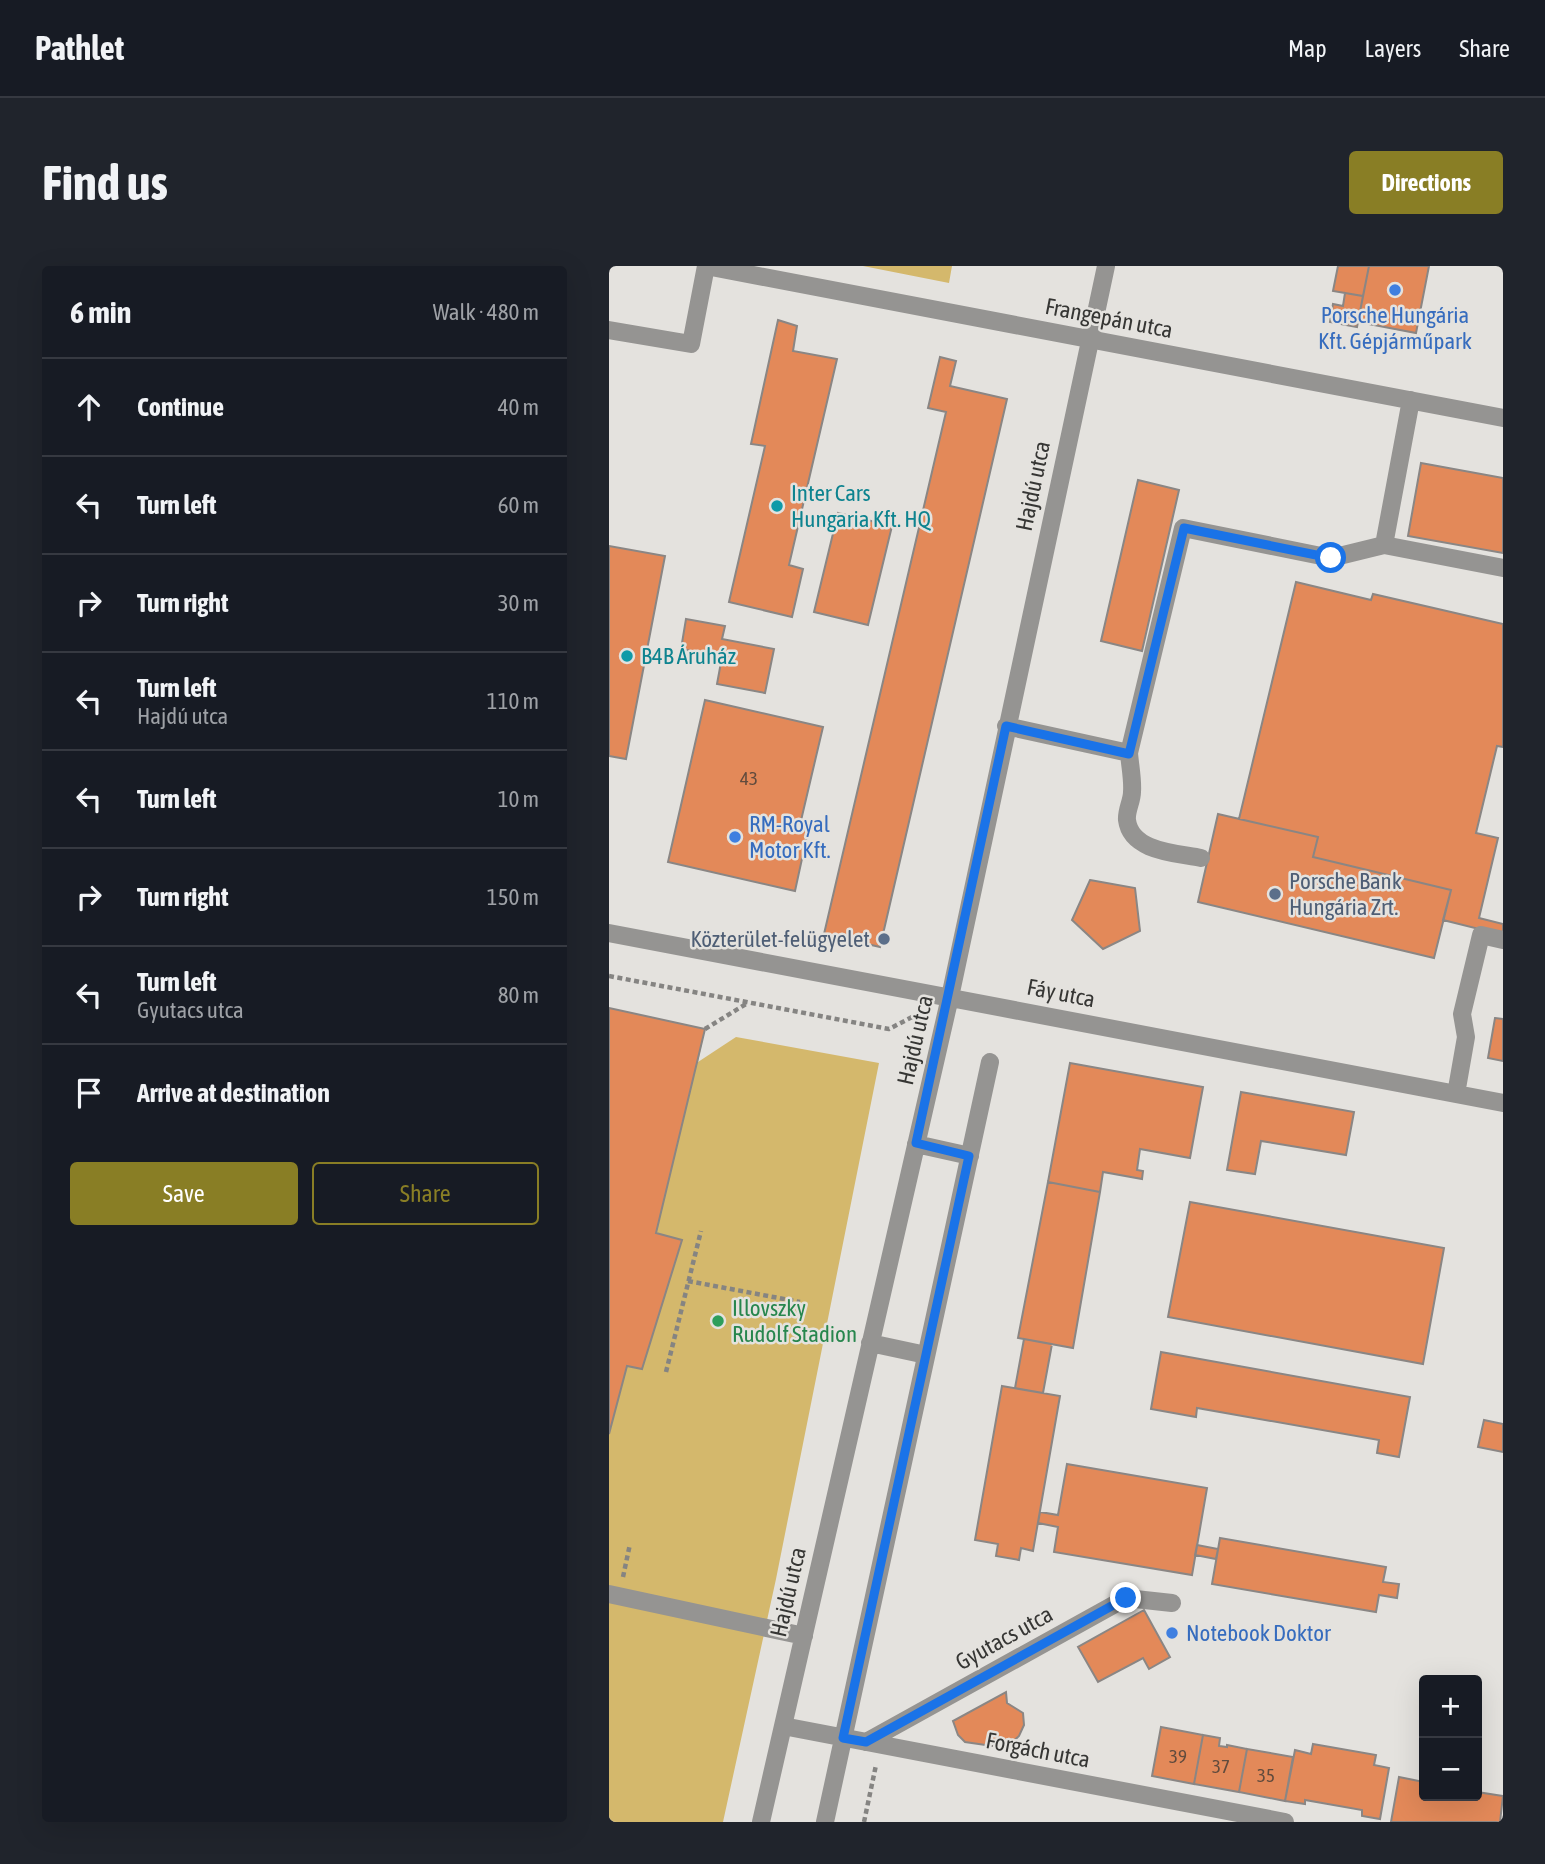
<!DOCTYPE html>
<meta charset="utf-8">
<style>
:root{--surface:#171b24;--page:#20242c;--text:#f1f3f6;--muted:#9ea1a6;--line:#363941;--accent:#897e25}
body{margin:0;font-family:"Asap Condensed",sans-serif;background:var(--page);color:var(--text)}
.controls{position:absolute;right:21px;bottom:21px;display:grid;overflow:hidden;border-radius:7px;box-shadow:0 7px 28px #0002}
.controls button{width:63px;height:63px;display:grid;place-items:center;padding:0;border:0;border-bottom:2px solid var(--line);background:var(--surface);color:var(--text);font:35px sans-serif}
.stop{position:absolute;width:21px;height:21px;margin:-16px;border:5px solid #1a73e8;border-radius:50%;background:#fff}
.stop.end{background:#1a73e8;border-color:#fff;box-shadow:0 2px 7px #0008}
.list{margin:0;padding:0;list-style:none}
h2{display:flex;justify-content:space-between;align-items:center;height:91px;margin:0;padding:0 28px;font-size:30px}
h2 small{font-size:23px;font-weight:400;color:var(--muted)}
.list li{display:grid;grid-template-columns:46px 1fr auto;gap:21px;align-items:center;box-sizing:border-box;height:98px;padding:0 28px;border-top:2px solid var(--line)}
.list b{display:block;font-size:26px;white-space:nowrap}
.list p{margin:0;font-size:23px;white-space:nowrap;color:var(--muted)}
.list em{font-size:23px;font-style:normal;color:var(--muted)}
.actions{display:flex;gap:14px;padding:21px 28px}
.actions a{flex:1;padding:16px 0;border:2px solid var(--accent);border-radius:7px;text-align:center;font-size:24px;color:var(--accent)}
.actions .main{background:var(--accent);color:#fff}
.icon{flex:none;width:38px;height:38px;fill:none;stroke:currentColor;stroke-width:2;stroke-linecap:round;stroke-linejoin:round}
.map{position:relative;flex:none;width:894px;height:1556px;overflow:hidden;border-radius:7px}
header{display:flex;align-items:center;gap:42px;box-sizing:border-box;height:98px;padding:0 35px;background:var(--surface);border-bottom:2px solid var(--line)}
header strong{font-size:33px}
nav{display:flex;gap:38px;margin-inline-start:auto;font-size:24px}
.intro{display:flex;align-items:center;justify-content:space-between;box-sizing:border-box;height:168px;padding:0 42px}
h1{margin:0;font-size:49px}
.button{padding:18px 32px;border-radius:7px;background:var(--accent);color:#fff;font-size:24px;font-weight:700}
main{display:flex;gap:42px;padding:0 42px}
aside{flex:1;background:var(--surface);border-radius:7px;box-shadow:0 7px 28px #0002}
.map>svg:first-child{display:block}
.green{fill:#d4b86c}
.building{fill:#e38959;stroke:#8a8684;stroke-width:2}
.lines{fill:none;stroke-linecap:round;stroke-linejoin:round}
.path{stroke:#858482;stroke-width:4.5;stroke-dasharray:5 3.5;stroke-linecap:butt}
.minor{stroke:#959492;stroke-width:18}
.route{stroke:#1a73e8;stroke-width:9}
.shop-dot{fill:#3f7fe0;stroke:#e4e2de;stroke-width:2.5}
.culture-dot{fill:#0f9aa8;stroke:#e4e2de;stroke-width:2.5}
.service-dot{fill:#5c6f8a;stroke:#e4e2de;stroke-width:2.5}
.leisure-dot{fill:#2e9e5b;stroke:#e4e2de;stroke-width:2.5}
.labels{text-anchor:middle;stroke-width:5;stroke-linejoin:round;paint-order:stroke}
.number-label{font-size:19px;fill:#614b3d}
.shop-label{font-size:23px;fill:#366cbe;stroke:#e4e2de;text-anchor:start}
.street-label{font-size:23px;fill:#363634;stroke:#e4e2de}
.culture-label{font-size:23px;fill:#0d838f;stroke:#e4e2de;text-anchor:start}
.service-label{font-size:23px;fill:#4e5e75;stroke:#e4e2de;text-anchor:start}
.leisure-label{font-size:23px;fill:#27864d;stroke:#e4e2de;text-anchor:start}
</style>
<header>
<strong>Pathlet</strong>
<nav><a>Map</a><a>Layers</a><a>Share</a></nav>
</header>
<div class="intro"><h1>Find us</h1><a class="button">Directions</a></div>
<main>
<aside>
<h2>6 min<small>Walk · 480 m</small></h2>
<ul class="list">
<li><svg class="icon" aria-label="ahead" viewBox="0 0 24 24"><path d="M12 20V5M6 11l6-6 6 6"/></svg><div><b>Continue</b></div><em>40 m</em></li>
<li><svg class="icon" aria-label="left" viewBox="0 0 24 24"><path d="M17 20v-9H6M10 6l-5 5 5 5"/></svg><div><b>Turn left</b></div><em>60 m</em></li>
<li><svg class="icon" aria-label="right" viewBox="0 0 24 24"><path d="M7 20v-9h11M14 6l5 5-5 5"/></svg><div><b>Turn right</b></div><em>30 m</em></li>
<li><svg class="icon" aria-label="left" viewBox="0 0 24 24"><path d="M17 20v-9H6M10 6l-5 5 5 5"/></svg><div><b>Turn left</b><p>Hajdú utca</p></div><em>110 m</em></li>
<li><svg class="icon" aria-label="left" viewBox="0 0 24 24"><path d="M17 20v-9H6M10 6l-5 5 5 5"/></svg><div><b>Turn left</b></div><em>10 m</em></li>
<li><svg class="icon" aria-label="right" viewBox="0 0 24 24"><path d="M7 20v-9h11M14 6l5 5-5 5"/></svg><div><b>Turn right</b></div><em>150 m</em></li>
<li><svg class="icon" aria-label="left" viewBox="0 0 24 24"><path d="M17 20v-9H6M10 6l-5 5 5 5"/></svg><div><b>Turn left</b><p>Gyutacs utca</p></div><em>80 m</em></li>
<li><svg class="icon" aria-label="arrive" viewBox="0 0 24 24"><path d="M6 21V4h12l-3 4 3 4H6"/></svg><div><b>Arrive at destination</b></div></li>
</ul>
<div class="actions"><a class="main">Save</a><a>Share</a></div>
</aside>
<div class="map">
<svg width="894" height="1556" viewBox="0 0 894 1556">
<rect width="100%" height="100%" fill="#e4e2de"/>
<!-- green -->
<path class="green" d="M254,0h89l-3,17z
M0,742l96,21 -7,33 38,-25 143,26 -103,516 -53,243h-114z"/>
<!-- building -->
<path class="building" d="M729,0h31l-6,30 -30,-5z
M760,0h60l-13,67 -58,-11z
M736,27l18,3 -6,31 -27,-5 3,-18 10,2z
M169,54l19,6 -4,25 44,8 -48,206 14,4 -11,48 -63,-15 36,-156 -14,-2z
M331,91l16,4 -6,25 57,13 -127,548 -56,-13 122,-522 -18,-4z
M812,197l82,15v75l-95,-17z
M529,214l41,10 -37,161 -41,-10z
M229,247l54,13 -24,99 -54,-13z
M0,280l56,10 -39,203 -17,-3z
M687,316l75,18 2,-6 130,30v123l-6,-1 -21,87 22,5 -19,80 24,6v11l-60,-15 8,-30 -138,-33 5,-20 -79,-18z
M77,353l39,7 -3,13 52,10 -9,44 -48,-9 5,-27 -41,-8z
M96,434l118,27 -24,102 9,2 -13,60 -127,-29z
M609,548l100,23 -5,20 138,33 -17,68 -236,-56z
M481,614l45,8 5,43 -37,18 -31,-29z
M0,742l96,21 -49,204 26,7 -40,129 -15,-3 -18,68z
M886,752l8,1v42l-15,-3z
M461,797l133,24 -13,71 -50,-9 -3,21 6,1 -1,8 -39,-7 -3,20 -52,-10z
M632,826l113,20 -8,43 -85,-14 -6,33 -28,-4z
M439,916l52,10 -27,156 -55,-10z
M581,936l254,46 -21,116 -255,-47z
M415,1073l28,5 -9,49 -28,-5z
M552,1086l249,45 -11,60 -22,-4 2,-13 -182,-32 -1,9 -45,-8z
M393,1120l58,10 -27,155 -12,-3 -2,12 -23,-4 2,-12 -23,-4z
M875,1154l19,4v28l-25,-5z
M458,1198l140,24 -15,87 -138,-23 4,-25 -20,-4 2,-11 18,3z
M611,1272l166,29 -3,15 16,2 -2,14 -18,-3 -3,17 -164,-28z
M588,1279l21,4 -2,10 -21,-4z
M535,1344l26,47 -21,12 -6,-11 -45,24 -20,-35z
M397,1426l1,11 16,10 1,12 -5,11 -13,12 -41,-6 -7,-7 -5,-14z
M552,1461l42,8 -9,49 -42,-8z
M594,1469l17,3 -1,8 8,1v-2l20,4 -8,43 -45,-8z
M704,1478l63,11 -2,10 15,3 -9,51 -18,-3v-6l-57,-10v4l-20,-3 10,-51 16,4z
M638,1483l46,8 -8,44 -46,-9z
M790,1511l25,5v14h53v-4l26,4 -3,26h-109z"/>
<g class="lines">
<!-- path -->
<path class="path" d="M0,710l280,53 29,-15
M96,763l41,-25
M79,1015l112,21
M57,1106l35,-141
M14,1311l7,-33
M255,1556l12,-57"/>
<!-- minor -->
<path class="minor" d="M0,64l82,14 15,-78 797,152
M802,134l-27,145 119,23
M397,460l123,27
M592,592c-24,-5 -70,-6 -74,-38 -1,-9 5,-19 5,-28 1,-12 -2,-26 -3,-39l54,-225 148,30 53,-13
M0,667l894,170
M847,828l10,-57 -4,-23 19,-79 22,5
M307,878l54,12
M261,1077l56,12
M0,1328l195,42
M174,1460l502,96
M257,1476l260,-144 46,5
M152,1556l189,-825 156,-731
M216,1556l165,-760"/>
</g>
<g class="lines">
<!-- route -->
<path class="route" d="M517,1332l-260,144 -23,-4 126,-582 -53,-13 90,-417 123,28 55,-226 147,30"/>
</g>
<!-- markers -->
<g class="shop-dot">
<circle cx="786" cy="24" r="7"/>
<circle cx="126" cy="571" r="7"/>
<circle cx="563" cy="1367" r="7"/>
</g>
<g class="culture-dot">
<circle cx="168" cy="240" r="7"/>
<circle cx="18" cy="390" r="7"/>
</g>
<g class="service-dot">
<circle cx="666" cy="628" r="7"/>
<circle cx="275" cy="673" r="7"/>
</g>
<circle class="leisure-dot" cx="109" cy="1055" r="7"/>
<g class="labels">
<!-- number labels -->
<g class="number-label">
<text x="140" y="519">43</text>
<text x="569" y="1497">39</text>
<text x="612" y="1507">37</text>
<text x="657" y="1516">35</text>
</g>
<!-- shop labels -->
<g class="shop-label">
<text x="786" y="57" text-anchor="middle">Porsche Hungária<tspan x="786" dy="26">Kft. Gépjárműpark</tspan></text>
<text x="140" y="566">RM-Royal<tspan x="140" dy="26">Motor Kft.</tspan></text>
<text x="577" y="1375">Notebook Doktor</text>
</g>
<!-- street labels -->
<g class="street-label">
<text transform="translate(500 52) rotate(11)" y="8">Frangepán utca</text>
<text transform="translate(424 220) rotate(-78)" y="8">Hajdú utca</text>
<text transform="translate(452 727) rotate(11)" y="8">Fáy utca</text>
<text transform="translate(306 774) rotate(-77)" y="8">Hajdú utca</text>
<text transform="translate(179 1326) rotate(-77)" y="8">Hajdú utca</text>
<text transform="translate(395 1372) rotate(-29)" y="8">Gyutacs utca</text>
<text transform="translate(429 1484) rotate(11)" y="8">Forgách utca</text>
</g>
<!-- culture labels -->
<g class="culture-label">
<text x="182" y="235">Inter Cars<tspan x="182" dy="26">Hungaria Kft. HQ</tspan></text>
<text x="32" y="398">B4B Áruház</text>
</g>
<!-- service labels -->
<g class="service-label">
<text x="680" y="623">Porsche Bank<tspan x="680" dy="26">Hungária Zrt.</tspan></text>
<text x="261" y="681" text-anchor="end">Közterület-felügyelet</text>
</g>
<!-- leisure labels -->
<g class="leisure-label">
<text x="123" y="1050">Illovszky<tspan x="123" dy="26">Rudolf Stadion</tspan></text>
</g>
</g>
</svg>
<div class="controls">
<button>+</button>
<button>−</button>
</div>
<div class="stop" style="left:722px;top:292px"></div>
<div class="stop end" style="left:517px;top:1332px"></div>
</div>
</main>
